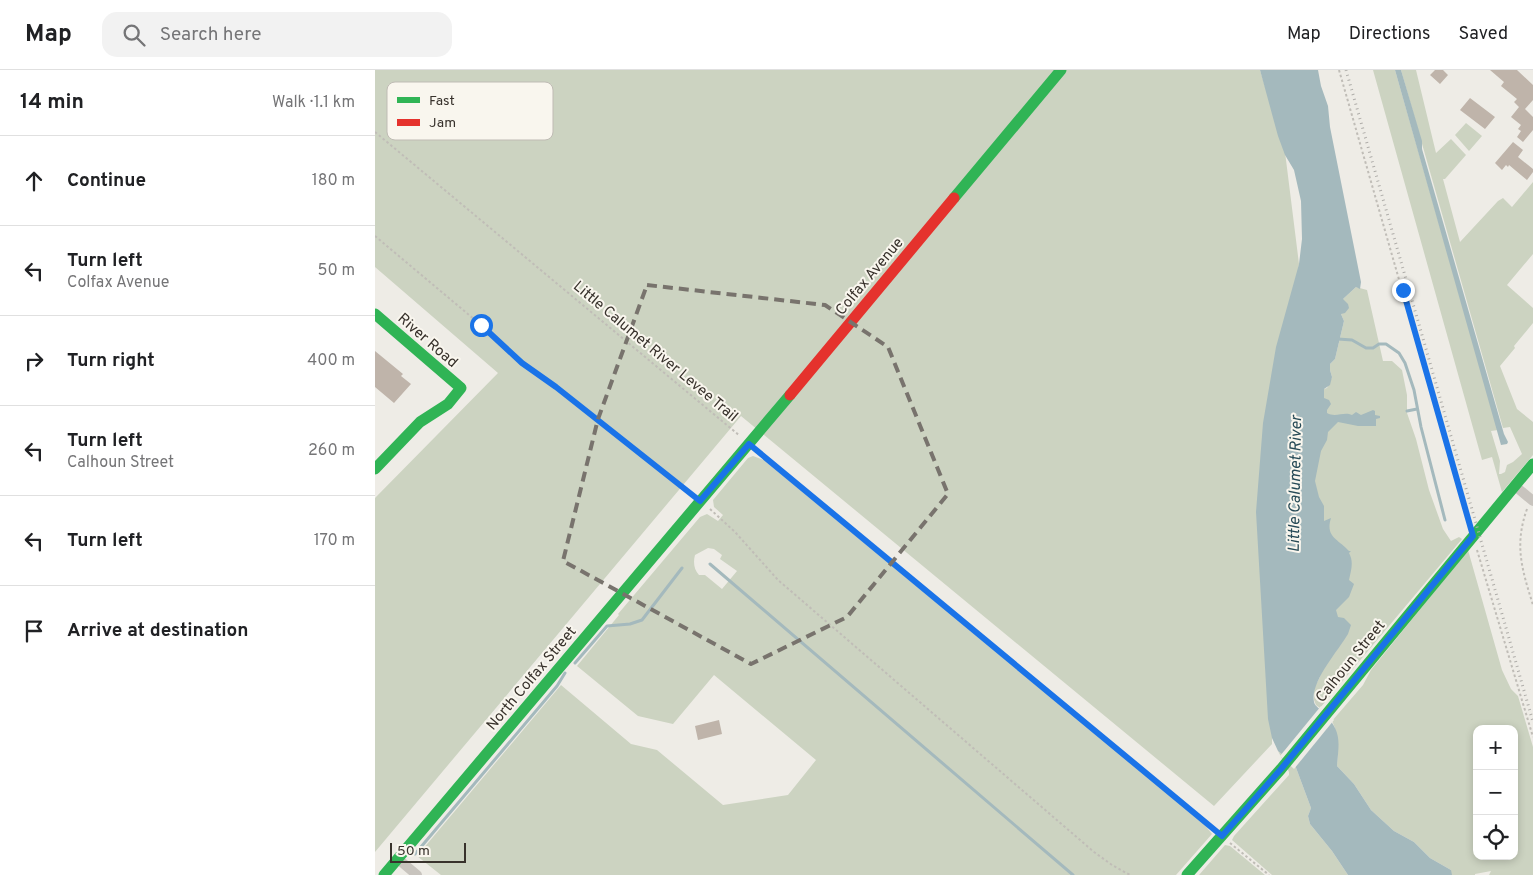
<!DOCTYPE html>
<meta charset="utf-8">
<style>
:root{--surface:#fff;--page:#f2f2f2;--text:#202124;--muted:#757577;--line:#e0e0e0}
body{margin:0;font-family:Overpass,sans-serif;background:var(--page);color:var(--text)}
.controls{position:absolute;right:15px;bottom:15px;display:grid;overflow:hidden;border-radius:10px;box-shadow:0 2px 8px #0003}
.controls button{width:45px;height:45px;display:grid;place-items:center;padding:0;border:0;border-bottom:1px solid var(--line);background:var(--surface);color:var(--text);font:25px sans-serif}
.scale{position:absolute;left:15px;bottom:12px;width:76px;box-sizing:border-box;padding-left:5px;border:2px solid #38322c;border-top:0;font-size:14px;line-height:18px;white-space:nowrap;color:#38322c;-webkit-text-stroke:4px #f9f6ee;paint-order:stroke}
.stop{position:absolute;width:15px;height:15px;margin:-11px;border:4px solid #1a73e8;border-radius:50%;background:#fff}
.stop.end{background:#1a73e8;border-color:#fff;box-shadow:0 1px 5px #0008}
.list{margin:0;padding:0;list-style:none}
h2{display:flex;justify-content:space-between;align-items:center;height:65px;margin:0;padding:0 20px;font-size:21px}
h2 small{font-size:16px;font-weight:400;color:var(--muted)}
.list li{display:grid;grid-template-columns:32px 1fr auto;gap:15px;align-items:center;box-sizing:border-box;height:90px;padding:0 20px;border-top:1px solid var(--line)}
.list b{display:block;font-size:19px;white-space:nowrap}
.list p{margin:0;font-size:16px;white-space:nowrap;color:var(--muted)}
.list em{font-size:16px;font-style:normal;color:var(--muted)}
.icon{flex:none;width:28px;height:28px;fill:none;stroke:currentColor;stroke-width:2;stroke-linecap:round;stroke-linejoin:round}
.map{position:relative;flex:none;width:1158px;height:805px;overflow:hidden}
header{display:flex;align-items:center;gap:30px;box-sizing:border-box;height:70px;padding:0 25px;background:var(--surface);border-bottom:1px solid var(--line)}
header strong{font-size:24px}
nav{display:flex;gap:28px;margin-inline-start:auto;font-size:18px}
.search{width:350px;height:45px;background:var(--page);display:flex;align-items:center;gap:12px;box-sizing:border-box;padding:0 18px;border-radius:15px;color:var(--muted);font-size:19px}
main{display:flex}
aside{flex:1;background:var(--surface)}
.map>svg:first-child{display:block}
.green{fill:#ccd3c1;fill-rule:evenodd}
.water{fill:#a4b9bd}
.pier{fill:#eeece6}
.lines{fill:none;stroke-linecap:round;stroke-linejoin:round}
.stream{stroke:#a4b9bd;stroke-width:3}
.building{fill:#bfb4aa}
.path{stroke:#c0bdb7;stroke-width:2;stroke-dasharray:2.5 2.5;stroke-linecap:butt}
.street{stroke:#c8c4be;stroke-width:10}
.fast{stroke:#30b455;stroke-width:11}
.jam{stroke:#e5322d;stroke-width:11}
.rail{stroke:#afada9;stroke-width:3;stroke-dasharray:1 4;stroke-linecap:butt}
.route{stroke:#1a73e8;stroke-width:6}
.marked{fill:none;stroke:#78736d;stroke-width:4;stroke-dasharray:10 6;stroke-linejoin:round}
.labels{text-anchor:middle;stroke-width:4;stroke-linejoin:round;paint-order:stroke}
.street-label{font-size:15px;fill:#38322c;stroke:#f9f6ee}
.water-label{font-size:16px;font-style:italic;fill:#264a56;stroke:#f9f6ee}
.key{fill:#f9f6ee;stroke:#bfbbb4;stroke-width:1}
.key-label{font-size:14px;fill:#38322c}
</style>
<header>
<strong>Map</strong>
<div class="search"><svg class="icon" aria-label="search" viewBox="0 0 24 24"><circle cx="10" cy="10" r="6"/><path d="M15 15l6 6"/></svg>Search here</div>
<nav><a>Map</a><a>Directions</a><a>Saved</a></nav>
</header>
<main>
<aside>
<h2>14 min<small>Walk · 1.1 km</small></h2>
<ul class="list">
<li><svg class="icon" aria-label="ahead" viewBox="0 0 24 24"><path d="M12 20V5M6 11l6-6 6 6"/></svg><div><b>Continue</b></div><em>180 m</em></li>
<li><svg class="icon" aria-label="left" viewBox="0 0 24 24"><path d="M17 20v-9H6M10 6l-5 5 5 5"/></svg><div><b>Turn left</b><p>Colfax Avenue</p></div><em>50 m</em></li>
<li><svg class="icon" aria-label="right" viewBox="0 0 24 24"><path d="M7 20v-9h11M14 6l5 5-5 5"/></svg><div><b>Turn right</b></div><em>400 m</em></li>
<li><svg class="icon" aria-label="left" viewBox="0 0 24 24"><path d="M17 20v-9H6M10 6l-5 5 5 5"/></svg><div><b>Turn left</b><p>Calhoun Street</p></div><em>260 m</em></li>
<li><svg class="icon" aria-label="left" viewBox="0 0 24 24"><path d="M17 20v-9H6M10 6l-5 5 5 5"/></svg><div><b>Turn left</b></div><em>170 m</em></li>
<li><svg class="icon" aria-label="arrive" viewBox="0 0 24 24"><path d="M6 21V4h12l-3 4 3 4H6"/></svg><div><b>Arrive at destination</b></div></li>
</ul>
</aside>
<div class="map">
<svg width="1158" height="805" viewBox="0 0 1158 805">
<rect width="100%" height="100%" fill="#eeece6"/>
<!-- green -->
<path class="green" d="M0,0h885l25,82 14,112 -26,202 -1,278 -58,62 -473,-390 -366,436v-354l123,-125 -123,-106z
M998,0h22l103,360 -7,1 9,30 -1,13h2l4,-2 2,-7 6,-3 9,-8 -12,-27 -7,1 -102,-358h15l20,83 15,-14 15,16 -21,24h-2l17,63 38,-41 5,-3 9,9 21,-25v72l-26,31 26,23v15l-19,23 1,2 -15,18 17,43 16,13v33l-31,37 -10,-35 -10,3z
M1091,53l16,13 -13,15 -14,-16z
M981,217l11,3 16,71h9l10,9 5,25v18l9,26 13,51 14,39 8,12 8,-4 3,2 -142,169 -4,-3 -2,-5v-12l6,-11 11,-65 18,-61h-20l-16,-63 11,-99 3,-1 5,-11 -2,-7v-6l5,-5 9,-38 -3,-7 2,-15z
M378,386l11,4 440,364 8,10 -36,41h-735l-24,-19 144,-171 70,59 26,6 66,55 65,-10 28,-35 -102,-85 -41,49 -35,-8 -61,-50 42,-51 -1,-1 82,-97 7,-3 11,7 5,-6 -9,-8 -1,-7 35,-42zM333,478l6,1 8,6 -2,4 17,12 -15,18 -17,-14h-6c-5,-5 -6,-13 -4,-20z
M1093,480l34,120 9,19 7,7 15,51v128h-44l2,-4 -16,3v1h-24v-5l-21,-12 -16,-16 -20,-11 -23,-21 -17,-26 -17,-18c1,-16 2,-31 -5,-45l31,-36 8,-15zM1102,659h37v127h-37z
M903,681l17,14 16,43 -3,8 2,8 22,27 16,24h-76l-40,-35 2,-4 55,-61v-3z
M850,775l5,1 35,29h-66z"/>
<!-- water -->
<path class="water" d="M885,0h58l3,16 7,20 2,21 31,155 -1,7 -4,-2 -13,12 5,5 1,4 -4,5 -4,1 3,7 -9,38 -5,5v6l2,7 -2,8 -6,4v9l5,2 2,4 -4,6v3c9,5 17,-2 25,2l4,-3 5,3 12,-5 2,1v4l5,1v2l-4,1v7h-18l-20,-4 -10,10 -1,8 -6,11 -6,30 4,16 5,9v15l7,-3c-6,19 7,21 18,33h2l-2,2c5,9 2,17 0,27l5,4 -5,13 -13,13 2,7 6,1 7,7 -3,9c-10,17 -38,48 -34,68 1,5 7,7 10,11 18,19 15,28 13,53l17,18 17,26 23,21 20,11 16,16 21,12 1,5h-104l-16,-24 -22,-27 -2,-8 3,-8 -16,-43 -17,-14 -6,-13 -4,-19 -12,-207 7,-89 13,-76 23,-83 3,-25 -1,-38 -7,-31 -9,-15 -7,-19z
M1020,0h6l21,71v8l82,285 4,8 -1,2 -6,1z"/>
<!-- pier -->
<path class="pier" d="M946,636l13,14 -40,49 -14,-13z"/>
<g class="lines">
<!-- stream -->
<path class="stream" d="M963,269l14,1 14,8h7l6,-4h7l13,9 6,10 9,27 7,37 24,93
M1032,341l10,-2
M335,494l363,311
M200,593l32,-37 23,-2 12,-4 40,-52
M40,784l142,-168 8,-13"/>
</g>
<!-- building -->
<path class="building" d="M1060,0h8l5,5 -8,9 -10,-9z
M1115,0h27l16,15v15l-8,9 8,8v13l-10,12 -6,-5 4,-6 -3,-2 3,-4 -10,-8 8,-10 -5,-5 3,-3 -16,-13 3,-4z
M1095,28l25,19 -10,12 -25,-19z
M1138,72l10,8 -5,7 15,12v3l-6,8 -18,-15 -1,2 -2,-2 -4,5 -7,-7z
M0,281l28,23 -2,2 10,8 -17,19 -19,-16z
M344,650l3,14 -24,6 -3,-14z"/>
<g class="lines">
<!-- path -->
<path class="path" d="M964,0l130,454
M0,62l365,304
M0,166l106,89 41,38 34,24 135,106
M382,380l457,379
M335,439l25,23 43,48 316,272 18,13 18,10
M1152,439c-13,36 -5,61 6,96
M1102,480l56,187
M855,773l39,32"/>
<!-- street -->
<path class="street" d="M1140,416l18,15
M23,789l19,16"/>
<!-- fast -->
<path class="fast" d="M579,128l107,-128
M0,244l86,74 -13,16 -28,18 -45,47
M9,805l406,-480
M812,805l94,-106 252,-305"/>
<!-- jam -->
<path class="jam" d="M415,325l164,-197"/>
<!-- rail -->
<path class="rail" d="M971,0l187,652"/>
</g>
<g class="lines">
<!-- route -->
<path class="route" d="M106,255l41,38 34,24 144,114 49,-57 473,392 59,-67 192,-233 -70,-246"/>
</g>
<!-- marked area -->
<path class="marked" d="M272,215l178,20 63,42 60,147 -101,123 -96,47 -188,-103 35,-142z"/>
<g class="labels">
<!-- street labels -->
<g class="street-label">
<text transform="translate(494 206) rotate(-50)" y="5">Colfax Avenue</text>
<text transform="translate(53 270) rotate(41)" y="5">River Road</text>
<text transform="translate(281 281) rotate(40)" y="5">Little Calumet River Levee Trail</text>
<text transform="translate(975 591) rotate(-51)" y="5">Calhoun Street</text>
<text transform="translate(156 608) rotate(-50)" y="5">North Colfax Street</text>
</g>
<!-- water labels -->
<g class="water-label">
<text transform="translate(919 414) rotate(-89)" y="6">Little Calumet River</text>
</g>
</g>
<!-- legend -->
<rect x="12" y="12" width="166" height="58" rx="8" class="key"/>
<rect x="22" y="27" width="23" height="6" fill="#30b455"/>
<rect x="22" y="49" width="23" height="7" fill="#e5322d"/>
<g class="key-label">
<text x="54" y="35">Fast</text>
<text x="54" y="57">Jam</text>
</g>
</svg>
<div class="controls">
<button>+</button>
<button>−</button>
<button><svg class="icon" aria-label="locate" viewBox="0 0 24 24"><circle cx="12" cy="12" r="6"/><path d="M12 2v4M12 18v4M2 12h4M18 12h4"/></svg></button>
</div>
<div class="scale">50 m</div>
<div class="stop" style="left:106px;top:255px"></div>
<div class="stop end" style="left:1028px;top:220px"></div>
</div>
</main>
